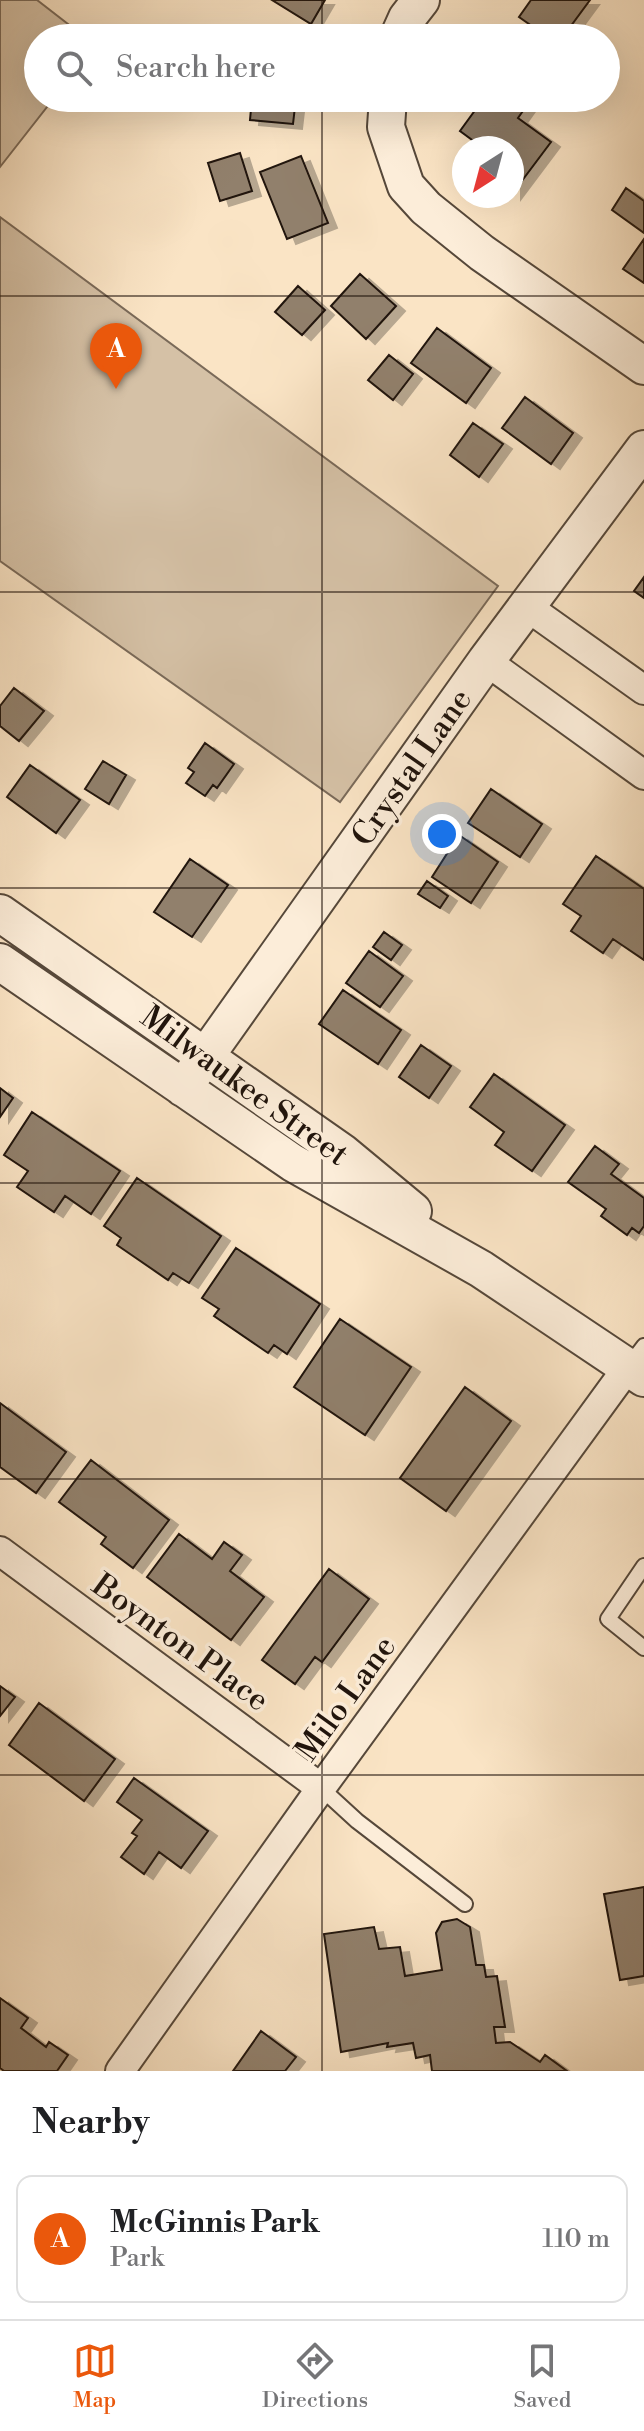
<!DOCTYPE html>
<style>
:root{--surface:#fff;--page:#f6f6f6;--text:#202124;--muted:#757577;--line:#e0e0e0;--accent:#ea580c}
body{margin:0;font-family:"Libre Bodoni",serif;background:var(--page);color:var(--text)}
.compass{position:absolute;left:452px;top:136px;width:72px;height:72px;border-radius:50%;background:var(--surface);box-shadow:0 8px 32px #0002;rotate:216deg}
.you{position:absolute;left:442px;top:834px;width:28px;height:28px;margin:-20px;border:6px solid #fff;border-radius:50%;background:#1a73e8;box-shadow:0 0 0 12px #1a73e833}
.badge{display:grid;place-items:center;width:52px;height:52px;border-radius:50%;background:var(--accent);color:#fff;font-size:26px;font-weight:700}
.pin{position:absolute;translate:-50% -66px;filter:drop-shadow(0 2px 4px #0008)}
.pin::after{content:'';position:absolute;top:42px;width:28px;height:24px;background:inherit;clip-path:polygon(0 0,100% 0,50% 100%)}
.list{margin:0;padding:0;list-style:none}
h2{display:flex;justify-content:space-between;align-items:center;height:104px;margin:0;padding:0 32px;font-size:34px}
h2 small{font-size:26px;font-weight:400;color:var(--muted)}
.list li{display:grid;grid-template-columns:52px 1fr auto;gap:24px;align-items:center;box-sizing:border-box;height:128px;margin:0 16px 16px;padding:0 16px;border:2px solid var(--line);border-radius:16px}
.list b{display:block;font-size:30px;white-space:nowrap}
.list p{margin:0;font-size:26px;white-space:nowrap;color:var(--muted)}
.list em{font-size:26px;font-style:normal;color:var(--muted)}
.icon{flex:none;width:44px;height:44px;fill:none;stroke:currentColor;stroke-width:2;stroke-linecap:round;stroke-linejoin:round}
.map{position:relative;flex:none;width:644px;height:2071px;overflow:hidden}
.search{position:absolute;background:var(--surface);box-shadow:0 8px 32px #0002;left:24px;right:24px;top:24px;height:88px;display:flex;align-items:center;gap:20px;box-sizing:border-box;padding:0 28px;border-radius:44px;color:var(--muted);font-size:30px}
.sheet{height:248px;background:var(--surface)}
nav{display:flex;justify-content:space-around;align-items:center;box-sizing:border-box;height:112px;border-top:2px solid var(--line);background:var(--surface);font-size:22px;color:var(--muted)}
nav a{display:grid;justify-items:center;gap:4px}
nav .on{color:var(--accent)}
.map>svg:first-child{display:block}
.green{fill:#d5c1a6;stroke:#7a6a59;stroke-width:2}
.building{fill:#91806c;stroke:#20140c;stroke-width:2;filter:url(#shadow)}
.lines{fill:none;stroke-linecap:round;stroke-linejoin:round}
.service-casing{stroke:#56483a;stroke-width:18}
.minor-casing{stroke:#56483a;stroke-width:32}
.tertiary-casing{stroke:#56483a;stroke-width:40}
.service{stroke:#fcedd9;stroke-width:14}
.minor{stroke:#fcedd9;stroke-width:28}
.tertiary{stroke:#fcedd9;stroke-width:36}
.grid{fill:none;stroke:#20140c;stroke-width:2;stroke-opacity:0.55}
.labels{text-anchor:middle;stroke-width:7;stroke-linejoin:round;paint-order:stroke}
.street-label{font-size:32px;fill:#20140c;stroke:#fcedd9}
</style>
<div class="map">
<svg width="644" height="2071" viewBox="0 0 644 2071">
<defs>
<filter id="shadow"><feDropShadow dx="9" dy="5" stdDeviation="0" flood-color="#0004"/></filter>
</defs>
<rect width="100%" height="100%" fill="#fae4c5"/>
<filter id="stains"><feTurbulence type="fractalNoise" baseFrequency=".0025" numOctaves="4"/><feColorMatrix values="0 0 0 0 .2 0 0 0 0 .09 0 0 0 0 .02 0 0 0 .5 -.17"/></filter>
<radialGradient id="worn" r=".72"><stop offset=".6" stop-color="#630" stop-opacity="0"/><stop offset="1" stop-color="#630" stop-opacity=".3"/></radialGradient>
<!-- green -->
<path class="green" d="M0,0h37l49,38h-48v60h16l-54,69z
M0,217l498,369 -158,216 -340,-241z"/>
<!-- building -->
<path class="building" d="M272,0h53l-14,24z
M531,0h59l-28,38h-13l-30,-21z
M252,98h44l-3,26 -43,-4z
M484,98h42l4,3 -12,17 33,24 -39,52v-46h-29l-23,-17z
M240,153l12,38 -32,10 -12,-38z
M301,156l27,67 -41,16 -27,-67z
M626,188l18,13v32l-32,-23z
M644,239v44l-21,-14z
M360,274l36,32 -30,33 -35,-33z
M298,286l27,24 -23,25 -27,-23z
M437,328l54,40 -25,35 -55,-40z
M389,355l24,19 -20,26 -25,-20z
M525,397l48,36 -22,31 -49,-36z
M473,423l30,21 -24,33 -29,-22z
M644,577v21l-10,-7z
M14,688l30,23 -25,30 -19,-15v-20z
M205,743l29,21 -17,24 -4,-3 -8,11 -19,-13 8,-11 -6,-4z
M103,761l23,14 -17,29 -24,-15z
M30,765l50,35 -24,33 -49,-36z
M491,789l51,35 -22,33 -52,-34z
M459,835l39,27 -27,41 -39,-26z
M596,856l48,33v71l-31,-21 -10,14 -32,-22 10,-15 -18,-12z
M190,859l38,26 -36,52 -38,-25z
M427,881l21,15 -8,12 -22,-14z
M384,932l18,13 -11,15 -18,-13z
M369,951l34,25 -23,31 -34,-24z
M343,990l58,40 -23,34 -59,-40z
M421,1045l30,21 -22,32 -30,-21z
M494,1074l71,51 -33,46 -37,-26 9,-13 -34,-25z
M0,1088l13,10 -13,19z
M32,1112l88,59 -29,43 -26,-18 -11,16 -37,-25 11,-16 -24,-16z
M595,1146l24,18 -8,10 33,24v28l-5,7 -7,-5 -5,7 -26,-19 5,-7 -38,-27z
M137,1178l84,58 -32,47 -16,-10 -5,7 -51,-35 4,-7 -17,-12z
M236,1248l84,56 -33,50 -13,-9 -6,8 -54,-37 5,-7 -17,-11z
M340,1319l71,48 -46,68 -71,-48z
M465,1387l46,34 -65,90 -46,-33z
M0,1403l66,49 -30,41 -36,-26z
M91,1460l78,60 -36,48 -32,-24 5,-7 -47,-35z
M179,1534l33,25 12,-17 18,13 -12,16 34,26 -33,43 -84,-63z
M329,1569l40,30 -47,63 -7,-5 -20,27 -33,-24z
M0,1686l15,11 -15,19z
M39,1703l76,56 -31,42 -75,-56z
M134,1778l74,53 -27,37 -22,-16 -15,22 -23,-17 16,-21 -5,-3 10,-13 -25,-18z
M644,1887v89l-24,4 -16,-86z
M457,1919l13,8 6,38h8l2,12 11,-1 8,51h-11l2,16 14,-1 30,20 5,-7 22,16h-135l-2,-16 -14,3 -3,-15 -26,4 1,-4 -47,9 -17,-118 50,-7 5,22 21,-2 5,29 37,-6 -6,-37 6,-11z
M0,1998l28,20 -7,10 25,19 3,-5 19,13 -11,16h-53l-4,-3z
M261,2031l35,26 -11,14h-52z"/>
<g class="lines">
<defs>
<path id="service" d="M628,1367l16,-21
M644,1566l-36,53 36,29
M321,1788l36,33 108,83"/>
<path id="minor" d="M526,606l118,84
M486,661l158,114
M0,1551l321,237
M120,2071l201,-283 307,-421"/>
<path id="tertiary" d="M398,38l9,-20 14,-18
M388,98l-2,29 20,59 20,22 56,45 162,113
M0,913l343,240 70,58
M0,962l293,201 188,106 163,109
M183,1088l303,-427 158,-212"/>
</defs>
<!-- service casing -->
<use href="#service" class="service-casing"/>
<!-- minor casing -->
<use href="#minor" class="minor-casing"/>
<!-- tertiary casing -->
<use href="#tertiary" class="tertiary-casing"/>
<!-- service -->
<use href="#service" class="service"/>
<!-- minor -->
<use href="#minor" class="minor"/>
<!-- tertiary -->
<use href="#tertiary" class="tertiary"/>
</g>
<!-- grid -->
<path class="grid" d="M322,0v38M322,98v1973M0,296h644M0,592h644M0,888h644M0,1183h644M0,1479h644M0,1775h644"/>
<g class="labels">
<!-- street labels -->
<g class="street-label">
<text transform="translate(411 767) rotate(-55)" y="11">Crystal Lane</text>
<text transform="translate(245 1085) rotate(36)" y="11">Milwaukee Street</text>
<text transform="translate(181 1642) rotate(36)" y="11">Boynton Place</text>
<text transform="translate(345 1698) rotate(-54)" y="11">Milo Lane</text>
</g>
</g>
<rect width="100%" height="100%" filter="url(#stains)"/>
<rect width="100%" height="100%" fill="url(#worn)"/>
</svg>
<svg class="compass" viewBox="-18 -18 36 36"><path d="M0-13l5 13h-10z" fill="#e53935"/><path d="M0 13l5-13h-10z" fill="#757577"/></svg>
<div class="you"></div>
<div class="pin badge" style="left:116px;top:389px">A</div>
<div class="search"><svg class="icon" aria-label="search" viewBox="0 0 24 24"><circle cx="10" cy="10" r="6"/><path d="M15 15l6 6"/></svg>Search here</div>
</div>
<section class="sheet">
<h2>Nearby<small></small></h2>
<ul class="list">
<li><span class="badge">A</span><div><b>McGinnis Park</b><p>Park</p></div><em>110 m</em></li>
</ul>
</section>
<nav>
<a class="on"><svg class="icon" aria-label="map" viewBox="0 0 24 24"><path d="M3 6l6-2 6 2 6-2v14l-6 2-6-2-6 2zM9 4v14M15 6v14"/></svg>Map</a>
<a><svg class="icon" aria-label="directions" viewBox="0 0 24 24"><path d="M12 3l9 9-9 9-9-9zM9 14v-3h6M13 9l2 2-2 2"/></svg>Directions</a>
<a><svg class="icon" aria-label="saved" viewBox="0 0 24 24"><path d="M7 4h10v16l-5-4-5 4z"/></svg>Saved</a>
</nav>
